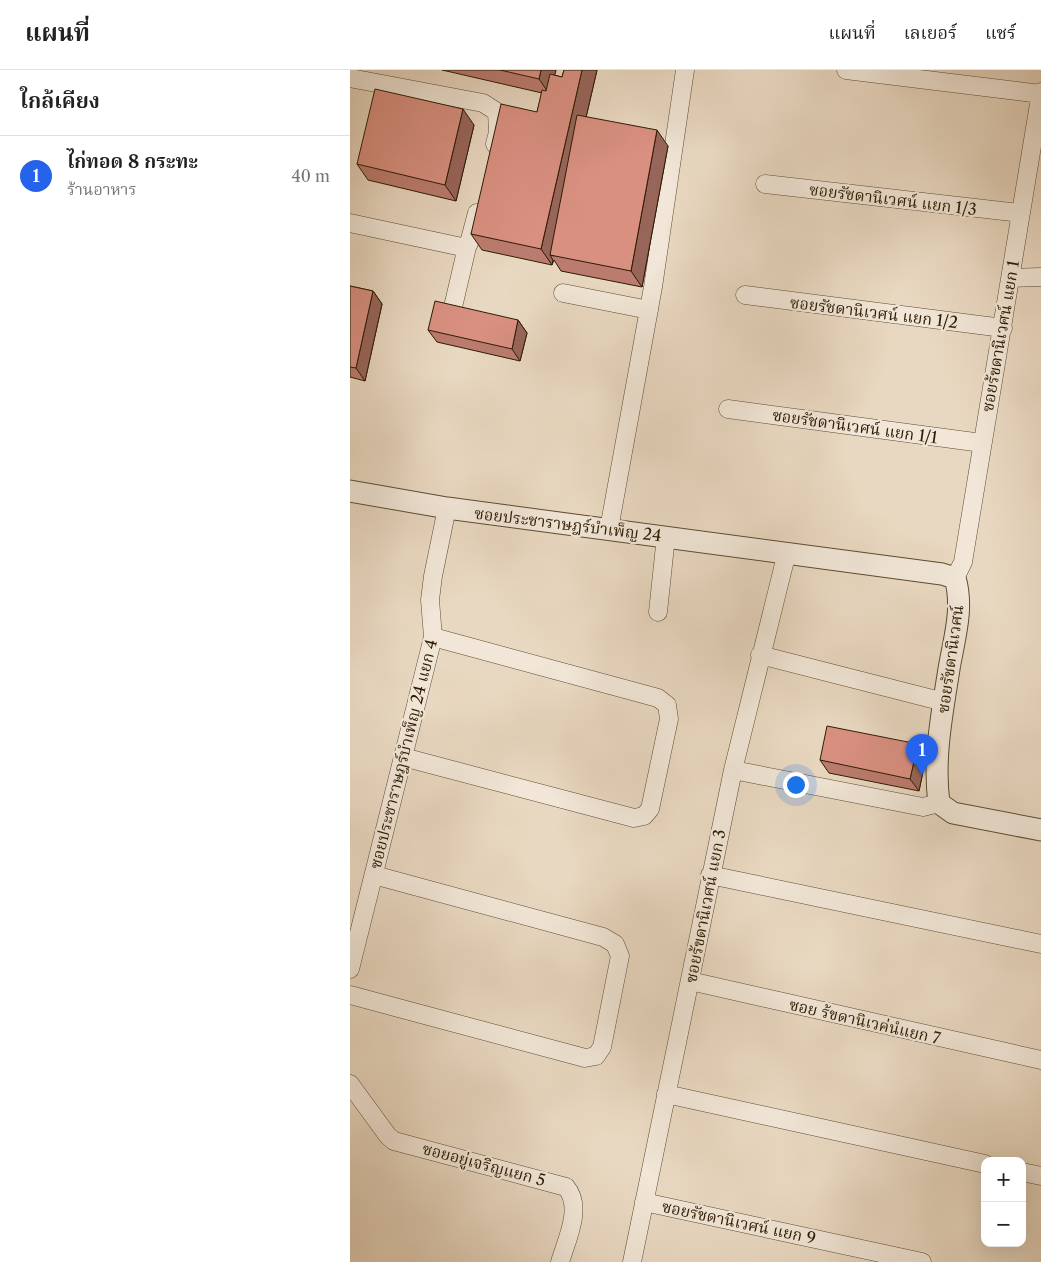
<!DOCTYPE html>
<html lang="th">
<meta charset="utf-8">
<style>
:root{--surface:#fff;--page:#f2f2f2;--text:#222;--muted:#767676;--line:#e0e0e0;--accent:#2563eb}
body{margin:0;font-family:"Libre Caslon Text","Noto Serif Thai",serif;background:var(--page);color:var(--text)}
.controls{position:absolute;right:15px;bottom:15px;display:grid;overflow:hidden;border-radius:10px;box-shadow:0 5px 20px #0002}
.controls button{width:45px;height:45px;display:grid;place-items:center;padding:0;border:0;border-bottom:1px solid var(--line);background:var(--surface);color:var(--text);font:25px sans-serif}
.you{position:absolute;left:445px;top:714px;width:18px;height:18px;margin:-12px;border:4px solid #fff;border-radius:50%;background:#1a73e8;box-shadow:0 0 0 8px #1a73e833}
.badge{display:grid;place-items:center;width:32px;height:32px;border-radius:50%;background:var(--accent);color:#fff;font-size:16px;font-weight:700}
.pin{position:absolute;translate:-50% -41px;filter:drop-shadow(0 1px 2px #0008)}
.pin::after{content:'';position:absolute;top:26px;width:18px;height:15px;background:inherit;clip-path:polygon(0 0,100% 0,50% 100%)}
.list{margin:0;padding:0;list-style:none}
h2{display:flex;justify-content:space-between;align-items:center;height:65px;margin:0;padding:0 20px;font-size:21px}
h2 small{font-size:16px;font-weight:400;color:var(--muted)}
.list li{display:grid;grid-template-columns:32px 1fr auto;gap:15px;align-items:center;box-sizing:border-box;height:80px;padding:0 20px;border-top:1px solid var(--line)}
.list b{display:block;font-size:19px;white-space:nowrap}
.list p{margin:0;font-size:16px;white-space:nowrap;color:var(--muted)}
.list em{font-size:16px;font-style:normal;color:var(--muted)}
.map{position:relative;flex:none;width:691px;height:1192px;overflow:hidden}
header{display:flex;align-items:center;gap:30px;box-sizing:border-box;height:70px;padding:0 25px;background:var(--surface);border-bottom:1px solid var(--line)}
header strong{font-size:24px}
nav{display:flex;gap:28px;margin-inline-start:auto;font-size:18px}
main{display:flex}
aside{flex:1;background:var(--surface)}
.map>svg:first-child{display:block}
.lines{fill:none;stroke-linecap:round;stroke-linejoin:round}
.minor-casing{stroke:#5c4b32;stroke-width:19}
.tertiary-casing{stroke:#5c4b32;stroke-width:23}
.minor{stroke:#f1e6d7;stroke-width:18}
.tertiary{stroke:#f1e6d7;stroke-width:21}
.wall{fill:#bb7c6f;stroke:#2d1c03}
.shaded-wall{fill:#98655a;stroke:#2d1c03}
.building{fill:#d99081;stroke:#2d1c03}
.labels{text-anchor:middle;stroke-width:4.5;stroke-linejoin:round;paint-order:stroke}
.street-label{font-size:16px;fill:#2d1c03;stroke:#f1e6d7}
</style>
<header>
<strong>แผนที่</strong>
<nav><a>แผนที่</a><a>เลเยอร์</a><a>แชร์</a></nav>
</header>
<main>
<aside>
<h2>ใกล้เคียง<small></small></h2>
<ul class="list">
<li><span class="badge">1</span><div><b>ไก่ทอด 8 กระทะ</b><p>ร้านอาหาร</p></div><em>40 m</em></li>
</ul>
</aside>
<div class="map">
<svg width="691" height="1192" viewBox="0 0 691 1192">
<rect width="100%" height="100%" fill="#e9d8c1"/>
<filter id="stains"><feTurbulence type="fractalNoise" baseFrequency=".004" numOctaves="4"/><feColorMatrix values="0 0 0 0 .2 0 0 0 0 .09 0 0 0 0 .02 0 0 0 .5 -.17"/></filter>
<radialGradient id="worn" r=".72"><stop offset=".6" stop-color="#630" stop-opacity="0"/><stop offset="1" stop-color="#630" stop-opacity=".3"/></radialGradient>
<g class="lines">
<defs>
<path id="minor" d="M496,0l195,24
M0,8l133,25 14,9 1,20 -3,12
M415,114l255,29
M0,153l112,24h5l2,-4 8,-30
M661,208l30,-1
M213,223l86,17
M395,225l258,33
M103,237l14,-60
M378,339l254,34
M259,459l44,-242 32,-217
M605,508l8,-16 78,-470
M308,542l8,-76
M410,585l184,47
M53,687l231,61 10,-2 6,-7 19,-90 -2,-14 -9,-7 -225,-61
M383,700l190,37 16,-4
M360,805l331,69
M0,899l83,-332 -3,-37 3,-24 14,-68
M340,911l351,79
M0,925l235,63 11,-2 6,-9 18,-91 -5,-12 -12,-7 -229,-62
M0,1014l38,52 6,5 172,46c17,20 1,52 -6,75
M316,1024l319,70
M672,1102l19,4
M294,1132l278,60
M282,1192l101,-492 54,-218"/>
<path id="tertiary" d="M0,421l97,17 495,66 13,4c9,30 -1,61 -6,91 -7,45 -16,90 -10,134l14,10 88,17"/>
</defs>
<!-- minor casing -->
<use href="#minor" class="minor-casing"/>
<!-- tertiary casing -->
<use href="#tertiary" class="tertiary-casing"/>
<!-- minor -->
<use href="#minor" class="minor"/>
<!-- tertiary -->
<use href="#tertiary" class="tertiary"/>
</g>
<!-- wall -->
<path class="wall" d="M92,0h114l-2,5 8,2 2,-7h33l-11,47 82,29 -26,141 -81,-16 -7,-11 -2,5 -70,-15 -11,-16 66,-122 5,-19z
M124,55l-18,76 -88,-21 -11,-16z
M0,216l23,5 9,13 -17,77 -15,-4z
M168,250l9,13 -7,28 -83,-19 -9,-12z
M568,674l8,13 -7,34 -90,-18 -9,-13z"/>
<!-- shaded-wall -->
<path class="shaded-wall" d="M191,0h15l-6,25 -11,-16z
M232,0h15l-43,186 -4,-1 3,5 -1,5 -11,-16z
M113,39l11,16 -18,76 -11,-16z
M307,60l11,16 -26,141 -11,-16z
M23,221l9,13 -17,77 -9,-13z
M168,250l9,13 -7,28 -8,-12z
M568,674l8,13 -7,34 -9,-12z"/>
<!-- building -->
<path class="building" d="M150,0h41l-2,9z
M214,0h18l-41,179 -70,-15 30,-130 36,8 5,-22 4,1 4,-17 12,3z
M25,19l88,20 -18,76 -88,-21z
M227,45l80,15 -26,141 -81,-16z
M0,216l23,5 -17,77 -6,-1z
M85,231l83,19 -6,29 -84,-19z
M477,656l91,18 -8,35 -90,-19z"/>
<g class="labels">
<!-- street labels -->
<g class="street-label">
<text transform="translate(543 129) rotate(7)" y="6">ซอยรัชดานิเวศน์ แยก 1/3</text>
<text transform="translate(524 242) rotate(7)" y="6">ซอยรัชดานิเวศน์ แยก 1/2</text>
<text transform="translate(650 266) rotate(-80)" y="6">ซอยร้ขดานิเวศน์ แยก 1</text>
<text transform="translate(505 356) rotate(8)" y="6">ซอยรัชดานิเวศน์ แยก 1/1</text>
<text transform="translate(218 454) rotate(7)" y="6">ซอยประชาราษฎร์บำเพ็ญ 24</text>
<text transform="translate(600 589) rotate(-82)" y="6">ซอยรัชดานิเวศน์</text>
<text transform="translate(53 684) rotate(-76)" y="6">ซอยประชาราษฎร์บำเพ็ญ 24 แยก 4</text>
<text transform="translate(355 836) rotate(-79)" y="6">ซอยร้ขดานิเวศน์ แยก 3</text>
<text transform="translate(515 951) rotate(13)" y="6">ซอย ร้ขดานิเวค่นํแยก 7</text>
<text transform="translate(134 1094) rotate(15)" y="6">ซอยอยู่เจริญแยก 5</text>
<text transform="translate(389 1152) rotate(12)" y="6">ซอยรัชดานิเวศน์ แยก 9</text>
</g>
</g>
<rect width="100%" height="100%" filter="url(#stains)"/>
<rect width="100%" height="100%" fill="url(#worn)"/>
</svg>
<div class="controls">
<button>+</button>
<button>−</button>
</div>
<div class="you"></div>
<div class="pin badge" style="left:572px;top:705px">1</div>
</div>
</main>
